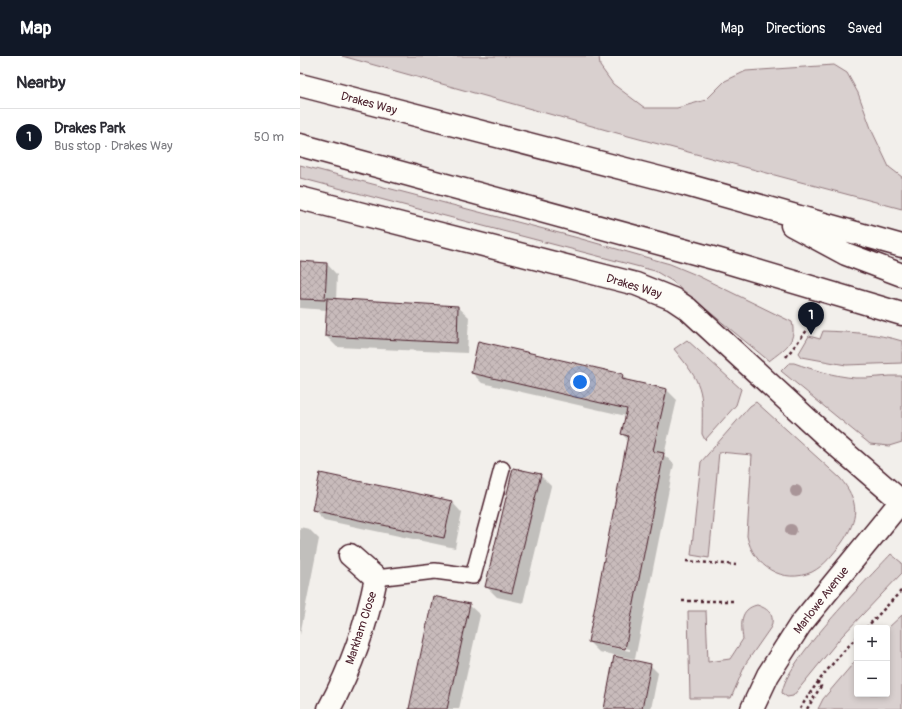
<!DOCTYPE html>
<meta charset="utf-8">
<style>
:root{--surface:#fff;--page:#f2f2f3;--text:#2b2b33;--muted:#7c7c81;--line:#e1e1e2;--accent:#111827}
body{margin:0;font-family:Pangolin,sans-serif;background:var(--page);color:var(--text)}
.controls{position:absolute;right:12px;bottom:12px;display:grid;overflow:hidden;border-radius:4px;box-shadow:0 2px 6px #0003}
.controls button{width:36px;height:36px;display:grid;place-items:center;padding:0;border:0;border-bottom:1px solid var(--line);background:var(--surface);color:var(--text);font:20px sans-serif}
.you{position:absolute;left:280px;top:326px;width:14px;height:14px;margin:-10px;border:3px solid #fff;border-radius:50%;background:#1a73e8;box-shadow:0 0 0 6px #1a73e833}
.badge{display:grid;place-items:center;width:26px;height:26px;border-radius:50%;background:var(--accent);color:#fff;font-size:13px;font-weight:700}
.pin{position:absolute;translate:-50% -33px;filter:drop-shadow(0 1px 2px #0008)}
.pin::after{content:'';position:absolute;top:21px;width:14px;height:12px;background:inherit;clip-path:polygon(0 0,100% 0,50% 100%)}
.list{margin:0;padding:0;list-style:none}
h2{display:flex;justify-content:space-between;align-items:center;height:52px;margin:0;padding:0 16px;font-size:17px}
h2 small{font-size:13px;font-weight:400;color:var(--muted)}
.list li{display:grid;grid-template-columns:26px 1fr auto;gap:12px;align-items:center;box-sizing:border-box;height:56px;padding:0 16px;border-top:1px solid var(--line)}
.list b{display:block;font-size:15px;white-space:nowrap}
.list p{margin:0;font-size:13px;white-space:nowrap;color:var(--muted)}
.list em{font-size:13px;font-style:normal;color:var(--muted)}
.map{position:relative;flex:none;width:602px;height:653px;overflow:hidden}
header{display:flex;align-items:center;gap:24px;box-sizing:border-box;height:56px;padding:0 20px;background:var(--accent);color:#fff}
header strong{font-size:19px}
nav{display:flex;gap:22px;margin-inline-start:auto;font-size:14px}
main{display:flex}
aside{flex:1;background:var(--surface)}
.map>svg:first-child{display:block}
.grass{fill:#d9d0cf;stroke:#92787d}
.shadow{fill:#0003;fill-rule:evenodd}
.building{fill:url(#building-cross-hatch);stroke:#4a1f2b}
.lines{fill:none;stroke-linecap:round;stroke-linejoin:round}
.lane-casing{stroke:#4a1f2b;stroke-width:18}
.street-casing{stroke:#4a1f2b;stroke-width:25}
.secondary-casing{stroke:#4a1f2b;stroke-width:25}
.primary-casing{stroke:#4a1f2b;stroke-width:25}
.path{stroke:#4a1f2b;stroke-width:2.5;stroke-dasharray:3 3;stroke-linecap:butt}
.lane{stroke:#fdfcf7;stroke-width:15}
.street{stroke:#fdfcf7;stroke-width:22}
.secondary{stroke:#fdfcf7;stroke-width:22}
.primary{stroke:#fdfcf7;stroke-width:22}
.tree{fill:#a99598}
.labels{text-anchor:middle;stroke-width:3;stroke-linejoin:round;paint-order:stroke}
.street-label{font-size:12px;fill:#4a1f2b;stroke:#fdfcf7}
</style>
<header>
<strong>Map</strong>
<nav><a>Map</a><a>Directions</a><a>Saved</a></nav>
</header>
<main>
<aside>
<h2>Nearby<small></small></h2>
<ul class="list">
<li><span class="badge">1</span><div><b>Drakes Park</b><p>Bus stop · Drakes Way</p></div><em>50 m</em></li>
</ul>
</aside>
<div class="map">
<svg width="602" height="653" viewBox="0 0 602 653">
<defs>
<pattern id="building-cross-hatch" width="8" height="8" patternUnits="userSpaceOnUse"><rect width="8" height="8" fill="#c8bbbb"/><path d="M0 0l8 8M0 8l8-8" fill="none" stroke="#ada0a1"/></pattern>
</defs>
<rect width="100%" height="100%" fill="#f2efeb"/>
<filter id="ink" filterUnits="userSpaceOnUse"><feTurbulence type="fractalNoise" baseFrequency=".025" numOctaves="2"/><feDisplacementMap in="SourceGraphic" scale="8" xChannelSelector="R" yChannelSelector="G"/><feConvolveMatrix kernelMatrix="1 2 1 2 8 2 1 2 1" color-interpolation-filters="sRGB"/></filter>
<g filter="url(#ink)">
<!-- grass -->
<path class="grass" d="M42,0h257l1,10 13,18 32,24h32l29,-8 19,-19 21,-10 88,-6 13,8 11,20 14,38 17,36 13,10v32l-285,-76z
M0,109l278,73 92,26 24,10 98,48c5,21 -8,27 -23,39l-97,-80 -17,-10 -355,-93z
M523,275c27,1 53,2 79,10v22l-56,2 -44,-8 -3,-4 10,-17 11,3z
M387,284l54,49 -5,16 -31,35 -3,-6c1,-46 1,-49 -28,-85z
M489,307h5c20,7 40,13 61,15 15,1 31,-3 47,-2v66l-13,4 -19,-2 -89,-73z
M456,346l84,76c20,24 19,41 1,66 -8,10 -17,22 -29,28 -29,13 -59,-6 -65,-36l5,-81 -33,-3 -10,106 -18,-3 10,-93 49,-56z
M591,498l11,9v10l-60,63 -49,60 -6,1 -5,-4c3,-31 85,-113 109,-139z
M457,549c12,4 18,10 14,22l-25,36 -15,35h-41l-2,-87h18l2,51 22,-3 13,-20c-2,-14 -4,-30 14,-34z
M602,559v94h-84l5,-10 34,-40v35h30v-65z"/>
<!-- shadow -->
<path class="shadow" d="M0,206l27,2 10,11 -1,25 122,7 11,10 -2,36 -130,-6 -11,-11 1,-26 -27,-2z
M172,317l150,2 7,7 38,8 10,10 -13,55 10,9 -39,195 -36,-7 -10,-10 39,-202 -6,-6 4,-18 -144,-33zM299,587l31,6v2l-31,-6z
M21,418l131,28 10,11 -7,35 -131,-28 -11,-11z
M240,419l11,11 -28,117 -26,-6 -11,-11z
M0,471l9,2 10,10 -19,96z
M169,549l11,10 -21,94h-49z
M350,609l8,8 -7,36h-46z"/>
<!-- building -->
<path class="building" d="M0,205l27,2 -2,37 -25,-1z
M27,242l131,8 -1,37 -132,-7z
M178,285l145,33 -1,5 45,10 -14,62 11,2 -39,196 -37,-7 40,-206 -7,-2 6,-25 -156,-36z
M213,412l28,6 -29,119 -27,-6z
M20,417l132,28 -8,37 -132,-28z
M133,540l37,8 -23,105h-38z
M314,600l37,8 -9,45h-38z"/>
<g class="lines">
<defs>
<path id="lane" d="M76,522l59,-7 38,5 29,-107"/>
<path id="street" d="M0,142l336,86 37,15 15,10 140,129 73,63
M29,653c22,-41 38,-86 47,-131l-26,-23"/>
<path id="secondary" d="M452,653l16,-34 32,-50 102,-125"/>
<path id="primary" d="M0,29l383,99 219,62
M0,89l420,115 182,54
M492,169l54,29 56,21"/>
</defs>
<!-- lane casing -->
<use href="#lane" class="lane-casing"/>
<!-- street casing -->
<use href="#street" class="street-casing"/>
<!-- secondary casing -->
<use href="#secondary" class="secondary-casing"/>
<!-- primary casing -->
<use href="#primary" class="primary-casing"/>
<!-- path -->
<path class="path" d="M486,301l22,-28
M386,505l50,4
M382,545h51
M566,572l36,-38
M500,653c16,-27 35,-49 57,-72
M507,653l14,-23 -4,-4"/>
<!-- lane -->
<use href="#lane" class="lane"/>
<!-- street -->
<use href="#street" class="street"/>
<!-- secondary -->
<use href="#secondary" class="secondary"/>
<!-- primary -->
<use href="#primary" class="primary"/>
</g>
<!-- trees -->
<g class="tree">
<circle cx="496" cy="435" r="6"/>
<circle cx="491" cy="474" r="6"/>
</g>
</g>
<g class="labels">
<!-- street labels -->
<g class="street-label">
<text transform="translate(69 47) rotate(15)" y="4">Drakes Way</text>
<text transform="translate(334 230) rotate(17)" y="4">Drakes Way</text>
<text transform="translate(521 544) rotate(-52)" y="4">Marlowe Avenue</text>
<text transform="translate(61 572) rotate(-72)" y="4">Markham Close</text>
</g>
</g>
</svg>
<div class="controls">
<button>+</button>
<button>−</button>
</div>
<div class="you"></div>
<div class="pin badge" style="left:511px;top:279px">1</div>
</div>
</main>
